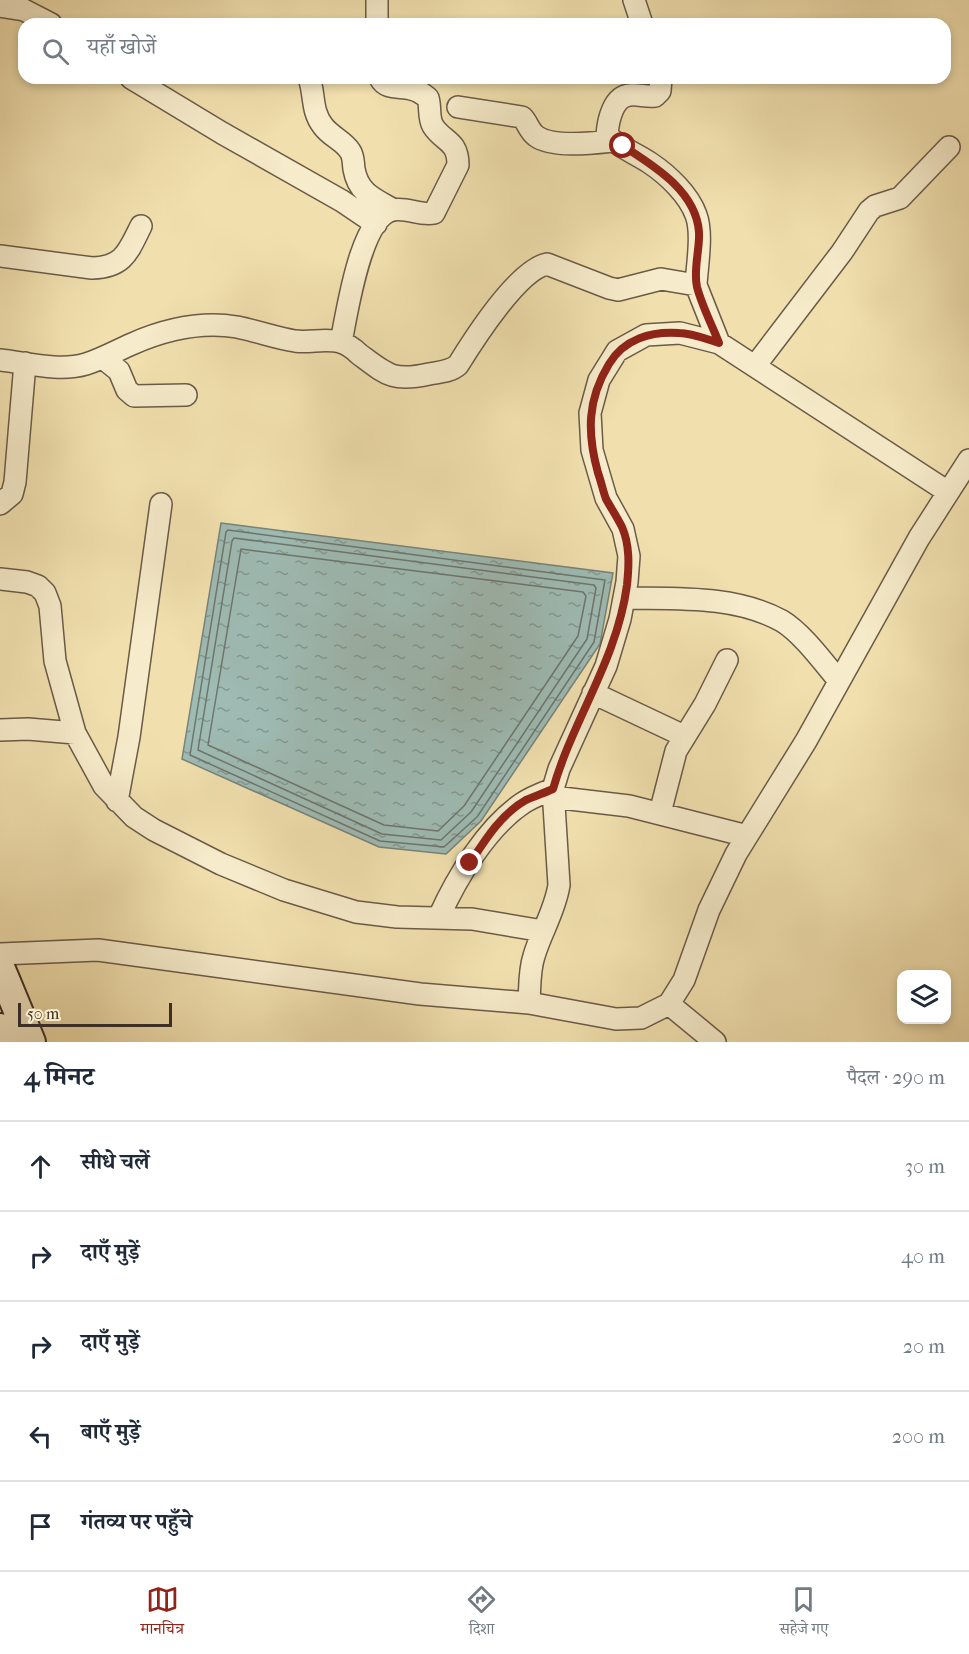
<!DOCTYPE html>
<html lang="hi">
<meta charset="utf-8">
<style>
:root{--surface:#fff;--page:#f6f6f7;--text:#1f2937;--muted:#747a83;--line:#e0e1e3;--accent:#8f2418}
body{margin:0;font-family:"IM FELL French Canon","Noto Serif Devanagari",serif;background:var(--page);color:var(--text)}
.controls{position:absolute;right:18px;bottom:18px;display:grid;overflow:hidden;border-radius:12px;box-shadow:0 3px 9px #0003}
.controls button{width:54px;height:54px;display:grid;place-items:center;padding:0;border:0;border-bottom:2px solid var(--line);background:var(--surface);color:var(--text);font:30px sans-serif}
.scale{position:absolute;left:18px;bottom:15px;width:154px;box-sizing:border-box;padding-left:6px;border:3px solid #3d2f26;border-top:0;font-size:16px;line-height:21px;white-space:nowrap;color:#3d2f26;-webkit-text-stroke:4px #f6ebca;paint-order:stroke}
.stop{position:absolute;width:18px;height:18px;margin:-14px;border:4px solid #8f2418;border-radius:50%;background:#fff}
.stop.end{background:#8f2418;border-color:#fff;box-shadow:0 2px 6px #0008}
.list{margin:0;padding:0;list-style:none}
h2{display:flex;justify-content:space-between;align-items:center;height:78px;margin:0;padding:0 24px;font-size:26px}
h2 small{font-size:20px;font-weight:400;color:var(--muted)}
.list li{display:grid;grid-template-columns:39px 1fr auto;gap:18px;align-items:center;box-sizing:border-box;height:90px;padding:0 24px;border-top:2px solid var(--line)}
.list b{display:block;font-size:22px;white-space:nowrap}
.list em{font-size:20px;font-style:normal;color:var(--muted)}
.icon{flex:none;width:33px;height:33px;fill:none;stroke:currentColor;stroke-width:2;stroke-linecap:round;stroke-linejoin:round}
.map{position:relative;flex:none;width:969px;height:1042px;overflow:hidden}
.search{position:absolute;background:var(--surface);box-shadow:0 3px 9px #0003;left:18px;right:18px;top:18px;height:66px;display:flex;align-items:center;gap:15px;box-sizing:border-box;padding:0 21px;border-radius:18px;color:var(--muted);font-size:22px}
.sheet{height:528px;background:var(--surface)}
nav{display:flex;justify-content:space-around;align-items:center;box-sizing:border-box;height:84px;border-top:2px solid var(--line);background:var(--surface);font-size:16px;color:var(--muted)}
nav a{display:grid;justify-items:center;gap:3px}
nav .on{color:var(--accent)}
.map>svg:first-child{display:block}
.water{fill:url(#water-ripples);stroke:#77837b;stroke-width:1.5}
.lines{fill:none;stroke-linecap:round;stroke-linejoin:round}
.shore{stroke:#6e756d;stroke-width:1.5}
.minor-casing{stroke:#6a5b48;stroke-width:24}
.secondary-casing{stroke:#3d2f26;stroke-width:32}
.minor{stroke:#f6ebca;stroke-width:21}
.secondary{stroke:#f6ebca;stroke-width:28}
.route{stroke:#8f2418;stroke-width:8}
</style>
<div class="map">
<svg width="969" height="1042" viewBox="0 0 969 1042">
<defs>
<pattern id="water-ripples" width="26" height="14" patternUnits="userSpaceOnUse" patternTransform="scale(1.5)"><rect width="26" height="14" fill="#9ebbb4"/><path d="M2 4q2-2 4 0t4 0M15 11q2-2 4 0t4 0" fill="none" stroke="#829892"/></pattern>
</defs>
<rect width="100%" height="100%" fill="#f1e0ae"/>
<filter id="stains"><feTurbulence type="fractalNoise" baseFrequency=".00333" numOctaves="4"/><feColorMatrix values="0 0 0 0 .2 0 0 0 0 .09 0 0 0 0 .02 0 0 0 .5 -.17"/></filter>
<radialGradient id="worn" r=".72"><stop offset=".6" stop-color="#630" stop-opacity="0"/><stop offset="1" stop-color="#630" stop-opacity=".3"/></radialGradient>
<!-- water -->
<path class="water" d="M221,523l392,50 -13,71 -119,177 -35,33 -67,-7 -197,-88z"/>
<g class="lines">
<!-- shore -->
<path class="shore" d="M228,530l377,50 -11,62 -117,175 -33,30 -64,-6 -190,-86 36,-223z
M234,538l360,47 2,3 -9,51 -116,173 -30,28 -59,-6 -184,-84 34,-209z
M241,549l342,43 3,4 -8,40 -114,170 -26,25 -54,-6 -176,-80z"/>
<defs>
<path id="minor" d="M634,0l8,24
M0,6l24,4 27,14
M377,24v-24
M131,78l91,55 120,68 34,23
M309,78c6,16 2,33 14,48 7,10 21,15 27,25 4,6 3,12 4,18 4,24 20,30 40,41
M661,78l-1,13 -5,5c-9,1 -17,-2 -25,-1 -17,1 -22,26 -23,40 11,12 30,19 43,28 18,12 39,32 46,52 7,18 1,51 0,70
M458,107l64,10c6,6 7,14 14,19 16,12 58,7 77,5
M0,256l92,12c32,-1 36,-16 49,-42
M341,342c6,-28 19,-125 52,-132 14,-3 27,6 41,3l24,-48c0,-25 -15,-23 -25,-39 -5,-8 -2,-19 -5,-28 -5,-4 -10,-8 -17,-9 -11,-3 -25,1 -31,-11
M103,358l16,13 8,19 7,6 52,-1
M0,360c27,3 60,12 86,4 16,-5 30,-13 46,-20 34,-15 68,-23 105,-17 20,4 39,11 58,14 15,2 31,-3 45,1 7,2 14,7 19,12 28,21 34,28 70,20 10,-2 21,-2 29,-9 16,-26 60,-95 89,-101l62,24 9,2 43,-11 35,6 23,58
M755,366l87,-114 27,-41 6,-5 25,-8 49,-51
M0,504l12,-10 3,-12 10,-119
M0,579l27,3 11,4 7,7 5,13 5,55 20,72 29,53 30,31 20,13 67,34 63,26 72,22 41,5 75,2 71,12
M625,598c52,1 110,-3 157,23 20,12 42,42 57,60
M593,693l91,43
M0,730l28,-1 47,4
M553,797l76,9 118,30
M117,801l12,-64 32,-233
M660,813l16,-62 29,-47 22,-44
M439,917c18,-40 48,-90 84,-114 9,-6 20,-10 30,-14
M0,954l98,-4 322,44 109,9 87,16 25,-1 28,-14 15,-24 25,-70 27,-56 70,-113 113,-203 50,-78
M529,1003c1,-16 0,-32 5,-47 7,-24 21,-45 25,-71l-6,-96 6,-20 47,-103 14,-47 7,-37 2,-26 -6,-27 -17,-31 -14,-48 -2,-37 9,-33 18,-29 29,-16 34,-2 39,10 229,149
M669,1004l46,38"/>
<path id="secondary" d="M0,967l31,75
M0,1028l6,14"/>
</defs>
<!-- minor casing -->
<use href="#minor" class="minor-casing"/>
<!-- secondary casing -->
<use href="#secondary" class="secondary-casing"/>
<!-- minor -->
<use href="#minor" class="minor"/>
<!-- secondary -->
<use href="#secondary" class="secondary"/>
</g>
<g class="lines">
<!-- route -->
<path class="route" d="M470,863c15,-23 31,-49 56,-63 9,-4 18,-7 27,-11 20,-70 64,-129 74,-204 2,-19 3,-40 -5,-58 -5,-10 -11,-19 -16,-28 -3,-8 -5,-18 -8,-26 -11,-40 -11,-73 11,-109 15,-25 42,-33 70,-31 13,0 27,6 40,10 -7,-18 -17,-37 -22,-56 -4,-17 3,-38 2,-55 -3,-41 -45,-66 -76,-86"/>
</g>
<rect width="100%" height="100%" filter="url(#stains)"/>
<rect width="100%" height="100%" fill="url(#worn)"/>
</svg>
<div class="controls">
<button><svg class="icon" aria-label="layers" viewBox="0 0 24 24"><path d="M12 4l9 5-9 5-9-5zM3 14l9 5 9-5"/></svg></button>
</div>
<div class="scale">50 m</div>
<div class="stop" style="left:623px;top:146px"></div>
<div class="stop end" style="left:470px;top:863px"></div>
<div class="search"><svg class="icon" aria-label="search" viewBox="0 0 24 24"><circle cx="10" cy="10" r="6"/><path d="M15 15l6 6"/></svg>यहाँ खोजें</div>
</div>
<section class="sheet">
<h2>4 मिनट<small>पैदल · 290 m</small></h2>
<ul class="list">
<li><svg class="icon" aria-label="ahead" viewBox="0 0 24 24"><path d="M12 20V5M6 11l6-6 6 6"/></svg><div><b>सीधे चलें</b></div><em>30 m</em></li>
<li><svg class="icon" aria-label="right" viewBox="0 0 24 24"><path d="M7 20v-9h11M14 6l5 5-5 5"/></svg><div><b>दाएँ मुड़ें</b></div><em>40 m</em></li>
<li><svg class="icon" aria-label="right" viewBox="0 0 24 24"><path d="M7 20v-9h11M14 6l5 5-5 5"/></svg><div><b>दाएँ मुड़ें</b></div><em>20 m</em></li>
<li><svg class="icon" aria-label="left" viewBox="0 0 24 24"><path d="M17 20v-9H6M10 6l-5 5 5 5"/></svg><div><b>बाएँ मुड़ें</b></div><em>200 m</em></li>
<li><svg class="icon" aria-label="arrive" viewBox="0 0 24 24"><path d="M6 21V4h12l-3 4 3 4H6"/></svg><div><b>गंतव्य पर पहुँचे</b></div></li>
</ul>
</section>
<nav>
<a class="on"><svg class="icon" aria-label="map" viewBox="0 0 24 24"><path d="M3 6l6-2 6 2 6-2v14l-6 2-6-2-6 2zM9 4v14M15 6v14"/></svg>मानचित्र</a>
<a><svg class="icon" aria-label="directions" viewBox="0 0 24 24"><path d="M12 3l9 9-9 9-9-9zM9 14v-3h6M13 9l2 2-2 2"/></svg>दिशा</a>
<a><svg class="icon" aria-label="saved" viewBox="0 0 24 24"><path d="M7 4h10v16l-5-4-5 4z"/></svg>सहेजे गए</a>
</nav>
